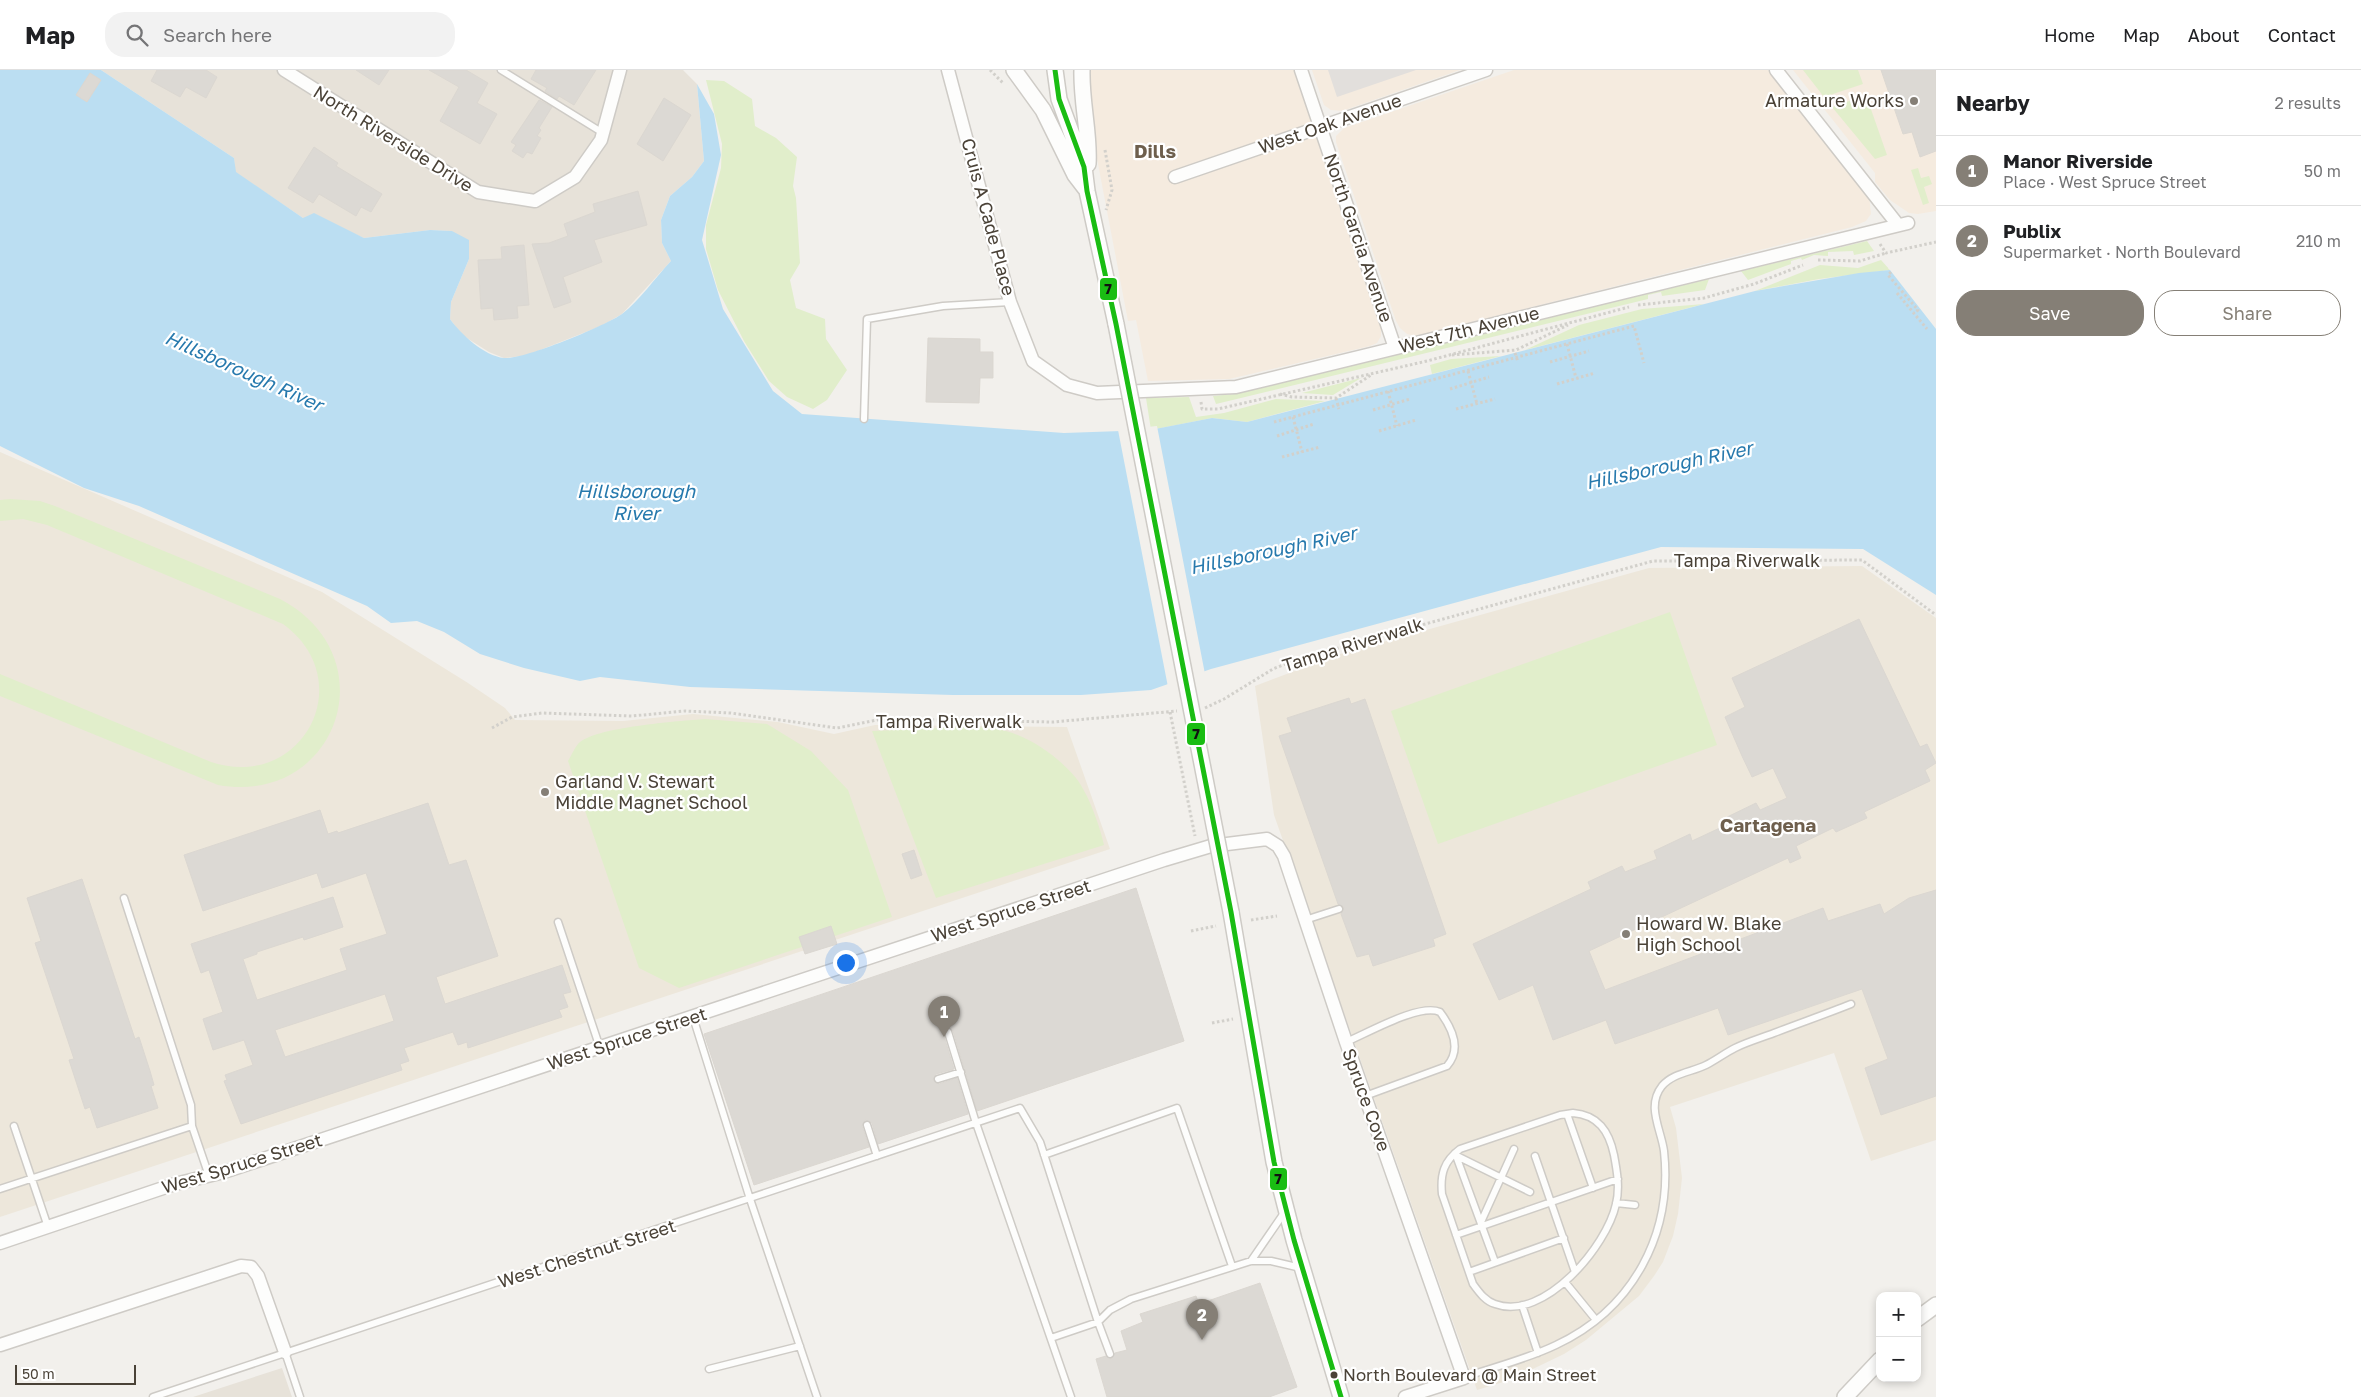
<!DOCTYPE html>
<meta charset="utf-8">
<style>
:root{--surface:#fff;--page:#f2f2f2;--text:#202124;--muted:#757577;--line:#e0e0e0;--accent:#857f76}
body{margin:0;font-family:"Golos Text",sans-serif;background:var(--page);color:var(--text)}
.controls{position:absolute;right:15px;bottom:15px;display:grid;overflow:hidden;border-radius:10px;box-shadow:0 2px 8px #0003}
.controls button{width:45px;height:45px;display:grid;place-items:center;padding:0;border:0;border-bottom:1px solid var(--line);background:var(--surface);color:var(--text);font:25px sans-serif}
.scale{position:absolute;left:15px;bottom:12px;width:121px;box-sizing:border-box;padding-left:5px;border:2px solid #4a4237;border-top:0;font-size:14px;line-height:18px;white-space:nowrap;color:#4a4237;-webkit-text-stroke:4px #fff;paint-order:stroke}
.you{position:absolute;left:845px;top:892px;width:18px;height:18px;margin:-12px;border:4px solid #fff;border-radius:50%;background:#1a73e8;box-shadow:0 0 0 8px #1a73e833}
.badge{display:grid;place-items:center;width:32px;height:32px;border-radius:50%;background:var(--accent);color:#fff;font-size:16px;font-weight:700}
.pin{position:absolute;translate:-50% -41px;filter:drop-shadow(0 1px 2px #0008)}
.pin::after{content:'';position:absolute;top:26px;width:18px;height:15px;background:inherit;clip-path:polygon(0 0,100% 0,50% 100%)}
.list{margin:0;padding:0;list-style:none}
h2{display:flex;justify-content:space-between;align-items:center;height:65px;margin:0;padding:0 20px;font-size:21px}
h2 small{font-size:16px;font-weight:400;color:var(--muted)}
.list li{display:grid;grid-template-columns:32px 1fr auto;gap:15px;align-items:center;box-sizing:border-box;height:70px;padding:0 20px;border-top:1px solid var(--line)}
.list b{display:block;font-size:19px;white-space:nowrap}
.list p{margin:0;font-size:16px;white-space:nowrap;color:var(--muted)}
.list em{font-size:16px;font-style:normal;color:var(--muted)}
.actions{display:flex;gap:10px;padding:15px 20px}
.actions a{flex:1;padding:11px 0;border:1px solid var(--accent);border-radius:20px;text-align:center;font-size:18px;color:var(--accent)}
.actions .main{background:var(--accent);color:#fff}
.icon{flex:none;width:28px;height:28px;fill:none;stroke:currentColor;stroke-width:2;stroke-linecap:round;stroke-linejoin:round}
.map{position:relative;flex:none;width:1936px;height:1327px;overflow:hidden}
header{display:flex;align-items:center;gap:30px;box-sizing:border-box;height:70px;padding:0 25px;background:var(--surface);border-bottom:1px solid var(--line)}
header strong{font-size:24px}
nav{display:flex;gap:28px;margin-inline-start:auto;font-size:18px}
.search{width:350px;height:45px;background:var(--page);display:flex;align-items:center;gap:12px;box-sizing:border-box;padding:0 18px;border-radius:20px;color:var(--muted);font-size:19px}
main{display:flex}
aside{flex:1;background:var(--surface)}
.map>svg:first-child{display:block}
.residential{fill:#e7e2d9}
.commercial{fill:#f5ebdf}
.education{fill:#ede7db}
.green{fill:#e1eecb}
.parking{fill:#e2dfdc}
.water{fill:#bbdef2}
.pier{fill:#f2f0ec}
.building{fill:#dcd9d4;stroke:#dbd7d1;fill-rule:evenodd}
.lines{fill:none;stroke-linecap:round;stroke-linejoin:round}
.service-casing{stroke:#cecbc6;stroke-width:9}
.minor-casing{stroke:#cecbc6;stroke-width:15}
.tertiary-casing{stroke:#cecbc6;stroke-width:18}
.path{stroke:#d2d0cb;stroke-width:3;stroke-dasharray:2.5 2.5;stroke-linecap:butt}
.service{stroke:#fdfdfc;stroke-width:6}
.minor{stroke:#fdfdfc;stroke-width:12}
.tertiary{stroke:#fdfdfc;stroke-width:15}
.tertiary-bridge-casing{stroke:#cecbc6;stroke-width:18;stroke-linecap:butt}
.tertiary-bridge{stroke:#fdfdfc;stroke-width:15}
.bus-1-casing{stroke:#fff;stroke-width:9}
.bus-1{stroke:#1abd13;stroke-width:5}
.poi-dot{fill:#857f76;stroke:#fff;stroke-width:2}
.bus-dot{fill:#4a4237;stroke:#fff;stroke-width:2}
.labels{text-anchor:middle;stroke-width:4.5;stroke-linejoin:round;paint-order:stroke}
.bus-label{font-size:17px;fill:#4a4237;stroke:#fff;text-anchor:start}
.poi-label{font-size:18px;fill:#4a4237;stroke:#fff;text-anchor:start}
.street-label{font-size:18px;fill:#4a4237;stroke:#fff}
.neighbourhood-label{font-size:19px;font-weight:bold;fill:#6e5f4d;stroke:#fff}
.water-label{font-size:19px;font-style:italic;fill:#2679ad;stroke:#fff}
.line-badge{stroke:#fff;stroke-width:2}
.pale-badge-label{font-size:14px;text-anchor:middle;font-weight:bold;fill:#111}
</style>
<header>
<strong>Map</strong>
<div class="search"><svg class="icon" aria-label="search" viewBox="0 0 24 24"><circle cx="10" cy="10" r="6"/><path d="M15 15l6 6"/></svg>Search here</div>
<nav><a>Home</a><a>Map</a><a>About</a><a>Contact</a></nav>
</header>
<main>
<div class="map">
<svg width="1936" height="1327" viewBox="0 0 1936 1327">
<rect width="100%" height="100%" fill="#f2f0ec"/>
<!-- residential -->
<path class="residential" d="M101,0h582l14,14 7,77 -12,16 -22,19 -9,24 1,23 9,18 -49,53 -21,12 -76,30 -21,2 -15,-6 -27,-17 -12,-16 1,-17 18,-43 -17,-28 -22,-1 -66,8 -21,-9 -40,-11 -68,-46 -1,-14z
M282,1298l10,29h-99z"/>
<!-- commercial -->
<path class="commercial" d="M1086,0h209l86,257v9l-4,7 -7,3 -141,33 -81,2 -12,-61 -8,1 -42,-220z
M1312,0h148l-118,41 -11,-1 -7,-5z
M1514,0h254l101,125 2,19 -5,7 -14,6 -436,109 -9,-2 -7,-6 -4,-7 -60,-179v-6l8,-8z
M1793,0h143v141l-18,3 -9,-1 -19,-13 -15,-18v-9z"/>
<!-- education -->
<path class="education" d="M0,382l322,140 146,91 37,25 10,12 108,1 70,-7 85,8 56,12 41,-9 192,2 43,122 -1110,368z
M1862,496l74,52v522l-65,21 -37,-108 -164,54 6,21 6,50 -4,36 -5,22 -10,26 -9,14 -15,20 -53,44 -22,14 -54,26 -33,10 -203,-575 -19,-129 85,-32 309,-86z"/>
<!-- green -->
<path class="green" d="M1803,0h55l5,14 -39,13z
M706,10l18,1 28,18 3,27 21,12 21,19 -4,29 3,12 4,65 -10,17 6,28 29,11 1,20 21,31 -20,30 -14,9 -26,-12 -18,-16 -25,-40 -26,-51 -12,-41v-24l15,-57 1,-24z
M1866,25l21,60 -12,4 -43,-52z
M1918,98l3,10 8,-2 3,8 -8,3 5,16 -6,2 -12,-35z
M1867,171l7,10 -20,4 -1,-4 -25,1v4l-14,-1 -12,5 -1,-2 -10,3v3l-43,16 -7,-9z
M1881,190l9,10 -71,9 -64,12 65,-26 38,3z
M1709,209l-4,11 -43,6 -1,-4 -13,3v4l-432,105 -3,-8 21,-2z
M1704,234l-179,46 54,-25 63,-16z
M1501,286l-69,18 -2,-9 21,-6z
M1361,308l-28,17 -31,-2z
M1189,327l7,20 28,-4 52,-14 49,2 -78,21 -35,-4 -61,12 -5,-32z
M10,429l30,2 15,5 225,93c109,57 58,207 -62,186l-218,-89v-22l211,88c91,30 150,-81 72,-138l-236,-99 -24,-6 -23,2v-21z
M1670,542l47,133 -279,99 -47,-133z
M705,649l62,5 44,27 37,39 44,127 -213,71 -40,-20 -71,-207c3,-5 6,-12 10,-17 15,-17 102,-23 127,-25z
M943,658c17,0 36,-2 53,1 29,4 62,27 80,49 12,15 24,48 28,67l-168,53 -64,-167z"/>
<!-- parking -->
<path class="parking" d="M1328,0h88l-79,27z"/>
<!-- water -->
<path class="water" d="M0,0h101l133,88 2,14 67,46 11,-5 50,25 66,-8 22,1 17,9v19l-18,43 -1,17c11,15 34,37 54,39 19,2 101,-32 118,-44 17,-13 34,-37 49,-53l-9,-18 -1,-23 9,-24 22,-19 12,-16 -7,-77 17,30 7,41 -19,85 21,69 50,82 29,23 262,19 86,-3 62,-12 35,4 508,-131 104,-18 31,-3 46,2v323l-73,-46 -202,-2 -450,122 -60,21 -70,5h-128l-263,-8 -90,-10 -20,4 -56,-13 -44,-14 -36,-22 -27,-11 -26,2 -24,-17 -228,-100 -55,-18 -84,-42z"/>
<!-- pier -->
<path class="pier" d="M1888,198l48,2v59l-46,-59z
M1157,356l48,248 -37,13 -50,-257z"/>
<!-- building -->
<path class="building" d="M157,0h49l11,7 -11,21 -20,-11 -6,10 -29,-16z
M356,0h33l-10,15z
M429,0h37l22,13 -11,20 20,11 -17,30 -40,-23 19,-34z
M536,0h60l-22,35 -15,-9 -2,3 -12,-8 2,-3 -16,-9z
M1881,0h55v81l-16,6 -8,-25 -9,2z
M90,3l11,7 -14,22 -11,-7z
M664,28l27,17 -28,46 -26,-17z
M539,30l13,7 -13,21 2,2 -4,6 4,2 -9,16 -5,-2 -4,6 -11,-7 4,-6 -5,-3z
M314,77l24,16 -2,3 46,28 -11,18 -10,-5 -5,9 -37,-22 -6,9 -25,-15z
M638,121l9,34 -53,15 8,22 -39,15 8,25 -17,6 -22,-64 17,-1 19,-7 -4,-12 31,-12 -2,-8z
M524,175l5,60 -12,1 1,12 -24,2 -1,-12 -12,1 -3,-49 24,-1 -1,-12z
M928,268l52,1v13h13v26h-13l-1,25 -53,-1z
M1859,549l61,128 7,-3 9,19 -11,7 5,11 -66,31 3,6 -31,14 -3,-4 -37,18 5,12 -11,5 -2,-5 -199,93 16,39 218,-82 5,13 52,-17 4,10 25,-16 27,-8v206l-55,19 -16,-47 23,-9 -26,-70 -134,46 -10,-27 -103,36 -9,-24 -53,20 -20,-55 -34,15 -26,-56 118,-55 -3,-7 34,-16 3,6 32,-13 -3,-8 36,-17 2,7 32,-15 -3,-6 35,-17 4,7 27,-12 -14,-30 -21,9 -10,-21 -17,-39 20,-10 -13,-29z
M1349,628l2,6 14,-5 81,235 -13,5 2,7 -62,20 -4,-12 -12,3 -16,-43 3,-7 -6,-3 -59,-168 13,-4 -5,-14z
M428,733l21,62 17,-5 32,96 -62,21 9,27 117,-39 9,27 -8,2 5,13 -9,3 3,7 -94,31 -1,-6 -9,3 -5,-13 -49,16 5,13 -9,3 2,6 -161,54 -17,-43 3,-1 -2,-5 28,-10 -9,-25 -31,10 -10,-31 20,-7 -14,-42 -8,3 -10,-29 142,-47 10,30 -39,13 -1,-3 -46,15v2l-14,5 14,41 90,-30 -7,-21 47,-15 -21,-61 -44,15 -5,-15 -114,38 -19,-56 136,-45 8,24 9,-3 1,2zM385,924l9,27 -109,36 -10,-27z
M914,780l8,25 -11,4 -9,-25z
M82,809l53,160 4,-2 11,34 4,14 -3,1 7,22 -61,20 -7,-21 -5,2 -16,-49 5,-1 -39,-116 6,-2 -14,-43z
M1136,818l48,153 -207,70 -24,-80 -7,-4 -3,6 11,36 -18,5 -3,6 6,4 18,-6 11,36 -90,30 -6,-21 -7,-3 -3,6 7,21 -115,38 -50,-151z
M831,856l6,18 -32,10 -6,-17z
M1260,1213l37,104 -28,10h-162l-11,-38 10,-3 5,3 4,-6 12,-3 -6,-19 22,-9 -3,-8 56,-18 3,8z"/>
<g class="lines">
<defs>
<path id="service" d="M501,0l102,63
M864,349l3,-100 76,-13 67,-4
M124,828l67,207 1,21
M1305,850l34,-11
M558,852l42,126
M693,947l57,182 67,198
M948,962l28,91 95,274
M1346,972c22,-9 73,-39 94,-30 12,16 22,37 7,54l-82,30
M938,1009l23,-7
M1573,1043c25,2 36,18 41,42 3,16 6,33 2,49 -9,42 -72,118 -121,100 -10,-3 -16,-12 -22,-20l-31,-90c-2,-20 2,-33 18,-45l100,-34z
M1567,1044l26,74
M867,1055l10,31
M14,1056l34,101
M1455,1083l40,109
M1044,1085l133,-47 55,158
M1457,1086l73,36
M1535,1086l40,116
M0,1119l192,-63 17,50
M1616,1133l19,2
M1481,1152l33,-73
M1456,1165l162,-56
M1251,1191l33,-48
M1469,1202l95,-34
M1565,1212l31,38
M1522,1235l16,48
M285,1282l15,45
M1110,1284l-12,-32 12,-12 21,-11 120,-38h20l30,7
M709,1299l91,-23
M1464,1307c31,-10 63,-18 92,-32 77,-36 117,-111 108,-194 -3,-22 -18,-45 -2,-65 11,-13 30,-14 44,-21 10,-5 19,-12 29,-17 12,-6 26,-10 39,-15 26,-10 52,-19 77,-29
M153,1327l867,-289 20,34 58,180 -47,16"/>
<path id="minor" d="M284,0l194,122 57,9 40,-24 26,-37 19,-70
M948,0l62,232 23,59 34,24 30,8 139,-6 672,-164
M1301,0l94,278
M1776,0l122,155
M1175,107l311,-107
M0,1173l175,-59 49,-12 940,-312 47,-14 56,-7 11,7 6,10 62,186 118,336 -59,19
M0,1275l241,-79 10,1 7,9 27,76"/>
<path id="tertiary" d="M1014,0l29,40 32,65 10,13
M1055,0l4,29 25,68 3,24 29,133
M1082,0c-1,32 8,64 6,94
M1231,842l43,250 20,78 47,157
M1917,1249l19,-14
M1845,1327l35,-37"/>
</defs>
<!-- service casing -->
<use href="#service" class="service-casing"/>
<!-- minor casing -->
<use href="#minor" class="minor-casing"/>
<!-- tertiary casing -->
<use href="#tertiary" class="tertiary-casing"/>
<!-- path -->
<path class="path" d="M990,0l14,14
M1105,80l7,40 -6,20
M1880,174l6,9 50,-11
M1818,190l42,1 26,-8
M1891,202l-3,3 30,35 -4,3
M1897,223l30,36
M1638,235l66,-7 50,-14 49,-19
M1567,274l9,34
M1515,283l3,9
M1452,285l64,-5 52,-25
M1550,292l39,-11
M1468,301l9,33
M1557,314l38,-11
M1450,319l39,-12
M1388,321l9,35
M1280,324l12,3 44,1 35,-23
M1336,328l3,11
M1201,332l1,7h16l209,-48 202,-54
M1456,339l39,-10
M1373,340l37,-11
M1293,347l9,35
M1274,352l360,-96 10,37
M1379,361l37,-11
M1277,366l37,-12
M1282,387l38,-10
M1205,638l19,-9 49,-30 22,-9 358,-99 209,-1 74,55
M1170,642l25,124
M492,658l20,-11 30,-4 90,3 53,-5 46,2 106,15 45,-9 171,3 124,-11
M1251,850l26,-4
M1191,861l25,-5
M1212,953l21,-4"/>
<!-- service -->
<use href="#service" class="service"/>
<!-- minor -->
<use href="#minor" class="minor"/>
<!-- tertiary -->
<use href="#tertiary" class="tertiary"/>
<defs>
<path id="tertiary-bridge" d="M1116,254l115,588"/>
</defs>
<!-- tertiary-bridge casing -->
<use href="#tertiary-bridge" class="tertiary-bridge-casing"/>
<!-- tertiary-bridge -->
<use href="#tertiary-bridge" class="tertiary-bridge"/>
<defs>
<path id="bus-1" d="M1055,0l4,29 25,68 3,24 29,133 115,588 43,250 20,78 47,157"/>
</defs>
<!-- bus-1 casing -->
<use href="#bus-1" class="bus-1-casing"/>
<!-- bus-1 -->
<use href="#bus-1" class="bus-1"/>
</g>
<!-- markers -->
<g class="poi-dot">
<circle cx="1914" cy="31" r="5"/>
<circle cx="545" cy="722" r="5"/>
<circle cx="1626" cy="864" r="5"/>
</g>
<circle class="bus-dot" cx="1334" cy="1305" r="4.5"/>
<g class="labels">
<!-- bus labels -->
<g class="bus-label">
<text x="1343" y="1311">North Boulevard @ Main Street</text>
</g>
<!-- poi labels -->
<g class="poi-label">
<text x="1904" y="37" text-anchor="end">Armature Works</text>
<text x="555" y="718">Garland V. Stewart<tspan x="555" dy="21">Middle Magnet School</tspan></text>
<text x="1636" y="860">Howard W. Blake<tspan x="1636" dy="21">High School</tspan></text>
</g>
<!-- street labels -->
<g class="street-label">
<text transform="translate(1330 54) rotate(-19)" y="6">West Oak Avenue</text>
<text transform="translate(393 69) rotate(32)" y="6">North Riverside Drive</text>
<text transform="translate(988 147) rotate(75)" y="6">Cruis A Cade Place</text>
<text transform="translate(1358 168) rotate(71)" y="6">North Garcia Avenue</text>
<text transform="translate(1469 260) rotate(-14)" y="6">West 7th Avenue</text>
<text x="1747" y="497">Tampa Riverwalk</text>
<text transform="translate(1353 575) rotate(-17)" y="6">Tampa Riverwalk</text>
<text x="949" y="658">Tampa Riverwalk</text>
<text transform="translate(1011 841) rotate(-18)" y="6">West Spruce Street</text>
<text transform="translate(627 969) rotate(-18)" y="6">West Spruce Street</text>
<text transform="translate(1366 1030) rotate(70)" y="6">Spruce Cove</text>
<text transform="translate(242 1094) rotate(-17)" y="6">West Spruce Street</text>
<text transform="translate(587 1184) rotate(-18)" y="6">West Chestnut Street</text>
</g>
<!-- neighbourhood labels -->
<g class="neighbourhood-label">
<text x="1155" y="88">Dills</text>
<text x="1768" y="762">Cartagena</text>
</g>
<!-- water labels -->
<g class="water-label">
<text transform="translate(244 301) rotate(24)" y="7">Hillsborough River</text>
<text transform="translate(1669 395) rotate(-12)" y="7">Hillsborough River</text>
<text x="636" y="428">Hillsborough<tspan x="636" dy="22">River</tspan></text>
<text transform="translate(1273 480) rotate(-12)" y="7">Hillsborough River</text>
</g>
</g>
<g class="line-badge">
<rect x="1099" y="207" width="19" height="24" rx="5" fill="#1abd13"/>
<rect x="1186" y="652" width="20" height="24" rx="5" fill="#1abd13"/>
<rect x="1269" y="1097" width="19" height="24" rx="5" fill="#1abd13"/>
</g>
<g class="pale-badge-label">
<text x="1108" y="224">7</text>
<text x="1196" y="669">7</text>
<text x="1278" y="1114">7</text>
</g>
</svg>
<div class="controls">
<button>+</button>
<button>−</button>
</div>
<div class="scale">50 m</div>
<div class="you"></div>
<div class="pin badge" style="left:944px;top:967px">1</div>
<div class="pin badge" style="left:1202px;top:1270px">2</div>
</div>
<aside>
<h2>Nearby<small>2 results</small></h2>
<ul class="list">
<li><span class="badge">1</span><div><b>Manor Riverside</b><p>Place · West Spruce Street</p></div><em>50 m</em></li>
<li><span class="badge">2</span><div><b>Publix</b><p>Supermarket · North Boulevard</p></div><em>210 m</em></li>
</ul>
<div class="actions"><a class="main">Save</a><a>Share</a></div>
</aside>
</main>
